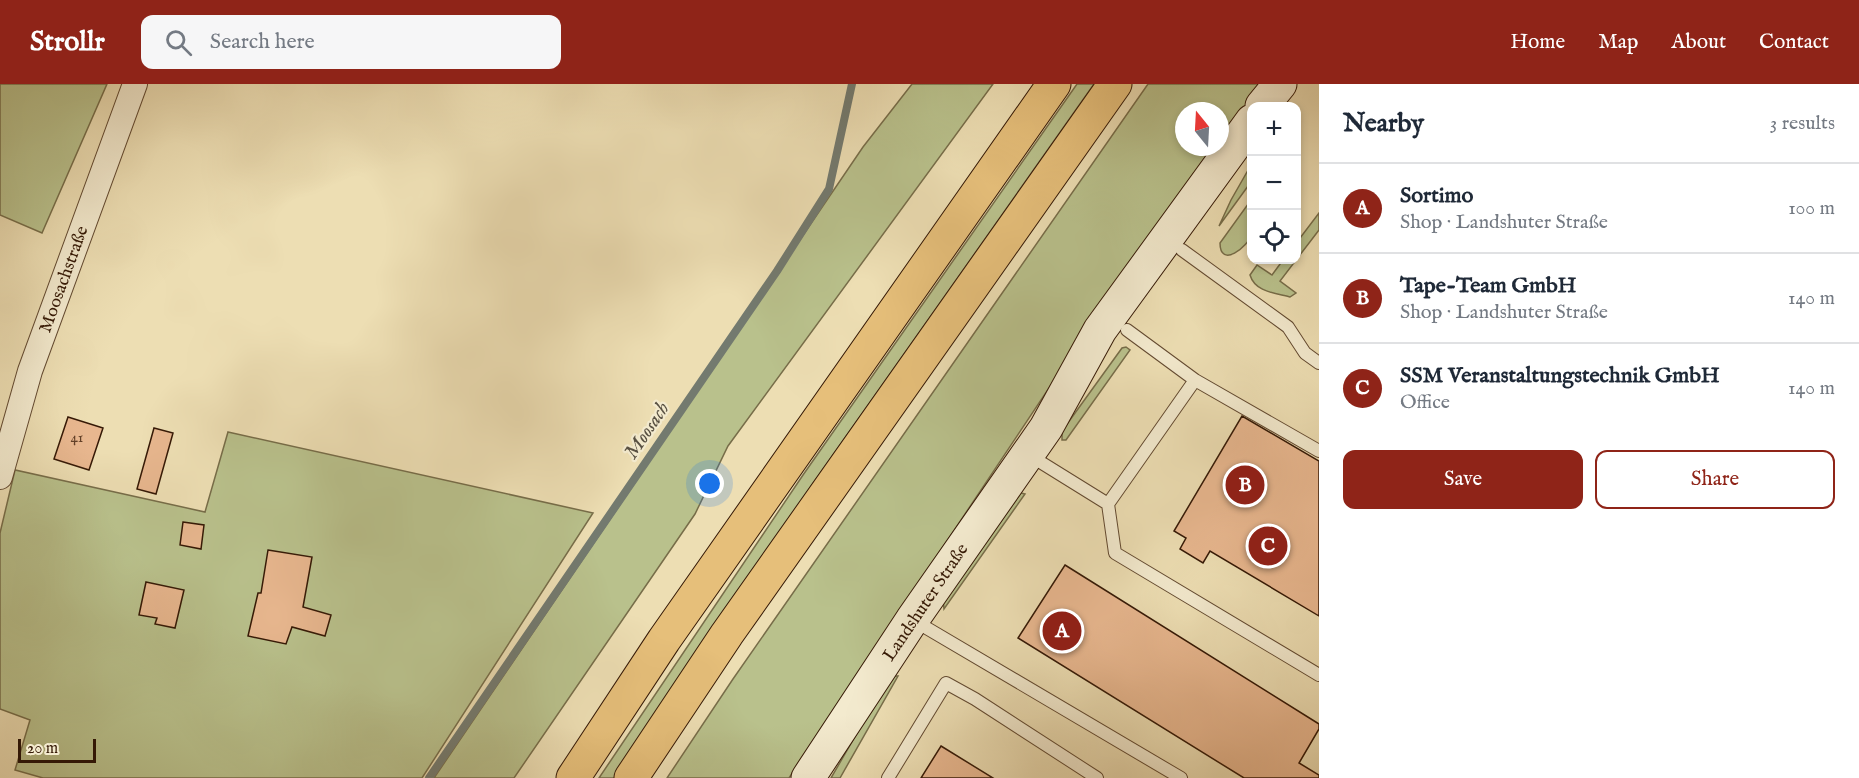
<!DOCTYPE html>
<meta charset="utf-8">
<style>
:root{--surface:#fff;--page:#f6f6f7;--text:#1f2937;--muted:#747a83;--line:#e0e1e3;--accent:#8f2418}
body{margin:0;font-family:"IM FELL English",serif;background:var(--page);color:var(--text)}
.controls{position:absolute;right:18px;top:18px;display:grid;overflow:hidden;border-radius:12px;box-shadow:0 3px 9px #0003}
.controls button{width:54px;height:54px;display:grid;place-items:center;padding:0;border:0;border-bottom:2px solid var(--line);background:var(--surface);color:var(--text);font:30px sans-serif}
.compass{position:absolute;left:1175px;top:18px;width:54px;height:54px;border-radius:50%;background:var(--surface);box-shadow:0 3px 9px #0003;rotate:342deg}
.scale{position:absolute;left:18px;bottom:15px;width:78px;box-sizing:border-box;padding-left:6px;border:3px solid #351906;border-top:0;font-size:16px;line-height:21px;white-space:nowrap;color:#351906;-webkit-text-stroke:4px #f3eace;paint-order:stroke}
.you{position:absolute;left:710px;top:400px;width:21px;height:21px;margin:-15px;border:4px solid #fff;border-radius:50%;background:#1a73e8;box-shadow:0 0 0 9px #1a73e833}
.badge{display:grid;place-items:center;width:39px;height:39px;border-radius:50%;background:var(--accent);color:#fff;font-size:20px;font-weight:700}
.pin{position:absolute;translate:-50% -50%;border:3px solid #fff;box-shadow:0 2px 6px #0006}
.list{margin:0;padding:0;list-style:none}
h2{display:flex;justify-content:space-between;align-items:center;height:78px;margin:0;padding:0 24px;font-size:26px}
h2 small{font-size:20px;font-weight:400;color:var(--muted)}
.list li{display:grid;grid-template-columns:39px 1fr auto;gap:18px;align-items:center;box-sizing:border-box;height:90px;padding:0 24px;border-top:2px solid var(--line)}
.list b{display:block;font-size:22px;white-space:nowrap}
.list p{margin:0;font-size:20px;white-space:nowrap;color:var(--muted)}
.list em{font-size:20px;font-style:normal;color:var(--muted)}
.actions{display:flex;gap:12px;padding:18px 24px}
.actions a{flex:1;padding:14px 0;border:2px solid var(--accent);border-radius:12px;text-align:center;font-size:21px;color:var(--accent)}
.actions .main{background:var(--accent);color:#fff}
.icon{flex:none;width:33px;height:33px;fill:none;stroke:currentColor;stroke-width:2;stroke-linecap:round;stroke-linejoin:round}
.map{position:relative;flex:none;width:1319px;height:694px;overflow:hidden}
header{display:flex;align-items:center;gap:36px;box-sizing:border-box;height:84px;padding:0 30px;background:var(--accent);color:#fff}
header strong{font-size:28px}
nav{display:flex;gap:33px;margin-inline-start:auto;font-size:21px}
.search{width:420px;height:54px;background:var(--page);display:flex;align-items:center;gap:15px;box-sizing:border-box;padding:0 21px;border-radius:12px;color:var(--muted);font-size:22px}
main{display:flex}
aside{flex:1;background:var(--surface)}
.map>svg:first-child{display:block}
.green{fill:#b9c18c;stroke:#776d49;stroke-width:1.5}
.lines{fill:none;stroke-linecap:round;stroke-linejoin:round}
.stream{stroke:#737a6f;stroke-width:8}
.building{fill:#e8b78f;stroke:#351906;stroke-width:1.5}
.lane-casing{stroke:#634a31;stroke-width:14}
.street-casing{stroke:#634a31;stroke-width:26}
.secondary-casing{stroke:#351906;stroke-width:35}
.highway-casing{stroke:#351906;stroke-width:35}
.lane{stroke:#f3eace;stroke-width:12}
.street{stroke:#f3eace;stroke-width:24}
.secondary{stroke:#f3eace;stroke-width:33}
.highway{stroke:#e6bf7a;stroke-width:33}
.labels{text-anchor:middle;stroke-width:4.5;stroke-linejoin:round;paint-order:stroke}
.number-label{font-size:15px;fill:#624028}
.street-label{font-size:18px;fill:#351906;stroke:#f3eace}
.water-label{font-size:20px;font-style:italic;fill:#595143;stroke:#f3eace}
</style>
<header>
<strong>Strollr</strong>
<div class="search"><svg class="icon" aria-label="search" viewBox="0 0 24 24"><circle cx="10" cy="10" r="6"/><path d="M15 15l6 6"/></svg>Search here</div>
<nav><a>Home</a><a>Map</a><a>About</a><a>Contact</a></nav>
</header>
<main>
<div class="map">
<svg width="1319" height="694" viewBox="0 0 1319 694">
<rect width="100%" height="100%" fill="#eddeb3"/>
<filter id="stains"><feTurbulence type="fractalNoise" baseFrequency=".00333" numOctaves="4"/><feColorMatrix values="0 0 0 0 .2 0 0 0 0 .09 0 0 0 0 .02 0 0 0 .5 -.17"/></filter>
<radialGradient id="worn" r=".72"><stop offset=".6" stop-color="#630" stop-opacity="0"/><stop offset="1" stop-color="#630" stop-opacity=".3"/></radialGradient>
<!-- green -->
<path class="green" d="M0,0h107l-65,149 -42,-18z
M912,0h81l-265,362 -33,68 -181,264h-80l429,-631z
M1077,0h17l-280,398 -198,296h-17l204,-303z
M1148,0h118l-46,61v-34h-36v36h34l-143,202 -286,429h-122l66,-99z
M1251,81v17l-32,44 12,-26z
M1251,116c1,10 3,25 1,34 -4,13 -32,35 -32,9z
M1319,129v17l-39,51 16,12 -6,4c-15,-4 -35,-5 -40,-22l7,-10 15,10 11,-15h13l1,-18z
M1126,263l4,3 -64,90h-4v-9l60,-83z
M228,348l365,81 -171,265h-379l-28,-8 15,-50 -30,-11v-176l15,-63 190,42z
M1021,409l4,1 -81,115 -1,-10z
M890,592h8l-58,102h-9z"/>
<g class="lines">
<!-- stream -->
<path class="stream" d="M429,694l348,-507 52,-82 23,-105"/>
</g>
<!-- building -->
<path class="building" d="M1242,332l77,45v155l-109,-65 -7,12 -23,-14 6,-11 -12,-7z
M68,333l35,11 -14,42 -35,-11z
M154,344l19,5 -17,61 -19,-5z
M183,438l21,3 -3,24 -21,-4z
M268,466l44,7 -9,50 28,8 -6,21 -33,-9 -6,17 -38,-8 10,-43h3z
M1065,481l254,159v5l-20,34 20,12v3h-75l-226,-140z
M146,498l38,8 -9,38 -20,-4 2,-6 -18,-3z
M941,662l52,32h-72z"/>
<g class="lines">
<defs>
<path id="lane" d="M1182,166l106,77 17,26 14,10
M1195,296l124,71
M1029,371l79,49 7,49 204,122
M1108,420l87,-124 -68,-50
M913,536l268,158
M888,694l58,-95 29,16 122,79"/>
<path id="street" d="M0,393l30,-106 105,-287"/>
<path id="secondary" d="M1262,22l18,-22
M808,694l104,-158 134,-192 54,-98 152,-209"/>
<path id="highway" d="M573,694l91,-138 390,-556
M631,694l96,-144 388,-550"/>
</defs>
<!-- lane casing -->
<use href="#lane" class="lane-casing"/>
<!-- street casing -->
<use href="#street" class="street-casing"/>
<!-- secondary casing -->
<use href="#secondary" class="secondary-casing"/>
<!-- highway casing -->
<use href="#highway" class="highway-casing"/>
<!-- lane -->
<use href="#lane" class="lane"/>
<!-- street -->
<use href="#street" class="street"/>
<!-- secondary -->
<use href="#secondary" class="secondary"/>
<!-- highway -->
<use href="#highway" class="highway"/>
</g>
<g class="labels">
<!-- number labels -->
<g class="number-label">
<text x="77" y="358">41</text>
</g>
<!-- street labels -->
<g class="street-label">
<text transform="translate(63 195) rotate(-70)" y="6">Moosachstraße</text>
<text transform="translate(925 518) rotate(-56)" y="6">Landshuter Straße</text>
</g>
<!-- water labels -->
<g class="water-label">
<text transform="translate(646 346) rotate(-56)" y="7">Moosach</text>
</g>
</g>
<rect width="100%" height="100%" filter="url(#stains)"/>
<rect width="100%" height="100%" fill="url(#worn)"/>
</svg>
<div class="controls">
<button>+</button>
<button>−</button>
<button><svg class="icon" aria-label="locate" viewBox="0 0 24 24"><circle cx="12" cy="12" r="6"/><path d="M12 2v4M12 18v4M2 12h4M18 12h4"/></svg></button>
</div>
<svg class="compass" viewBox="-18 -18 36 36"><path d="M0-13l5 13h-10z" fill="#e53935"/><path d="M0 13l5-13h-10z" fill="#747a83"/></svg>
<div class="scale">20 m</div>
<div class="you"></div>
<div class="pin badge" style="left:1062px;top:547px">A</div>
<div class="pin badge" style="left:1245px;top:401px">B</div>
<div class="pin badge" style="left:1268px;top:462px">C</div>
</div>
<aside>
<h2>Nearby<small>3 results</small></h2>
<ul class="list">
<li><span class="badge">A</span><div><b>Sortimo</b><p>Shop · Landshuter Straße</p></div><em>100 m</em></li>
<li><span class="badge">B</span><div><b>Tape-Team GmbH</b><p>Shop · Landshuter Straße</p></div><em>140 m</em></li>
<li><span class="badge">C</span><div><b>SSM Veranstaltungstechnik GmbH</b><p>Office</p></div><em>140 m</em></li>
</ul>
<div class="actions"><a class="main">Save</a><a>Share</a></div>
</aside>
</main>
